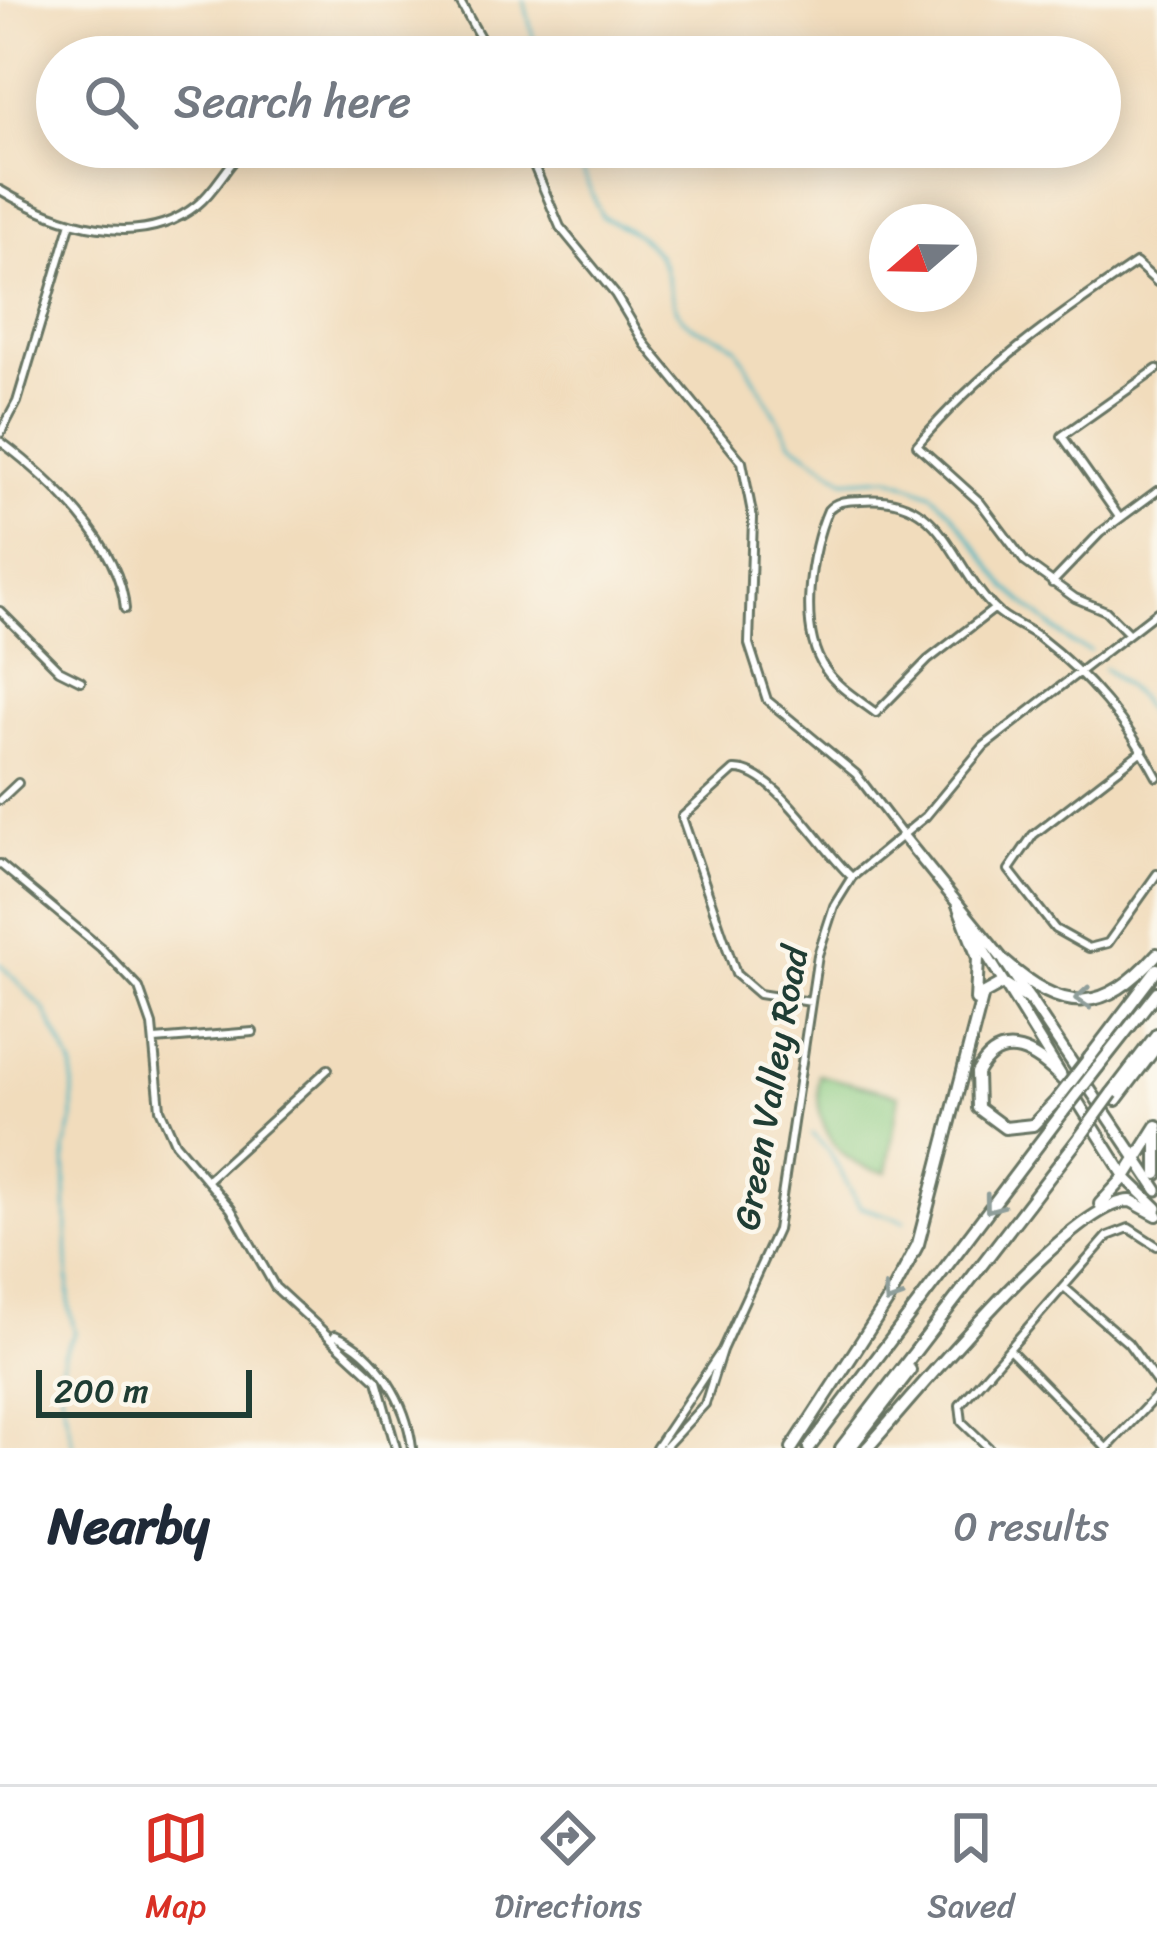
<!DOCTYPE html>
<style>
:root{--surface:#fff;--page:#f2f2f3;--text:#1f2937;--muted:#747a83;--line:#e0e1e3;--accent:#d93025}
body{margin:0;font-family:Sriracha,sans-serif;background:var(--page);color:var(--text)}
.compass{position:absolute;left:869px;top:204px;width:108px;height:108px;border-radius:50%;background:var(--surface);box-shadow:0 6px 30px #0003;rotate:250deg}
.scale{position:absolute;left:36px;bottom:30px;width:216px;box-sizing:border-box;padding-left:12px;border:6px solid #1f3d34;border-top:0;font-size:33px;line-height:42px;white-space:nowrap;color:#1f3d34;-webkit-text-stroke:9px #fbf7ec;paint-order:stroke}
.list{margin:0;padding:0;list-style:none}
h2{display:flex;justify-content:space-between;align-items:center;height:156px;margin:0;padding:0 48px;font-size:51px}
h2 small{font-size:39px;font-weight:400;color:var(--muted)}
.icon{flex:none;width:66px;height:66px;fill:none;stroke:currentColor;stroke-width:2;stroke-linecap:round;stroke-linejoin:round}
.map{position:relative;flex:none;width:1157px;height:1448px;overflow:hidden}
.search{position:absolute;background:var(--surface);box-shadow:0 6px 30px #0003;left:36px;right:36px;top:36px;height:132px;display:flex;align-items:center;gap:30px;box-sizing:border-box;padding:0 42px;border-radius:66px;color:var(--muted);font-size:45px}
.sheet{height:336px;background:var(--surface)}
nav{display:flex;justify-content:space-around;align-items:center;box-sizing:border-box;height:168px;border-top:3px solid var(--line);background:var(--surface);font-size:33px;color:var(--muted)}
nav a{display:grid;justify-items:center;gap:6px}
nav .on{color:var(--accent)}
.map>svg:first-child{display:block}
.green{fill:#8bcb82;stroke:#55845b;stroke-width:3}
.lines{fill:none;stroke-linecap:round;stroke-linejoin:round}
.stream{stroke:#45b3c0;stroke-width:3}
.street-casing{stroke:#687564;stroke-width:12}
.secondary-casing{stroke:#687564;stroke-width:15}
.highway-casing{stroke:#687564;stroke-width:16}
.street{stroke:#fff;stroke-width:6}
.secondary{stroke:#fff;stroke-width:9}
.highway{stroke:#fff;stroke-width:10}
.highway-bridge-casing{stroke:#687564;stroke-width:16;stroke-linecap:butt}
.highway-bridge{stroke:#fff;stroke-width:10}
.oneway{stroke:#8f9e9a}
.labels{text-anchor:middle;stroke-width:9;stroke-linejoin:round;paint-order:stroke}
.street-label{font-size:36px;fill:#1f3d34;stroke:#fbf7ec}
</style>
<div class="map">
<svg width="1157" height="1448" viewBox="0 0 1157 1448">
<rect width="100%" height="100%" fill="#fbf7ec"/>
<filter id="ink" filterUnits="userSpaceOnUse"><feTurbulence type="fractalNoise" baseFrequency=".00833" numOctaves="2"/><feDisplacementMap in="SourceGraphic" scale="24" xChannelSelector="R" yChannelSelector="G"/><feConvolveMatrix kernelMatrix="1 2 1 2 8 2 1 2 1" color-interpolation-filters="sRGB"/></filter>
<filter id="wash" filterUnits="userSpaceOnUse"><feTurbulence type="fractalNoise" baseFrequency=".004" numOctaves="4" result="noise"/><feDisplacementMap in="SourceGraphic" scale="48" xChannelSelector="R" yChannelSelector="G"/><feGaussianBlur stdDeviation="2.7" result="paint"/><feColorMatrix in="noise" values="0 0 0 0 0 0 0 0 0 0 0 0 0 0 0 0 0 1.4 0 .05"/><feComposite in="paint" operator="in"/></filter>
<g filter="url(#wash)">
<rect width="100%" height="100%" fill="#f1dcbc"/>
<!-- green -->
<path class="green" d="M819,1075l80,20 -12,77c-52,-4 -74,-51 -68,-97z"/>
<g class="lines">
<!-- stream -->
<path class="stream" d="M524,0l14,57
M572,147l30,70c25,10 54,25 63,53 4,14 7,34 15,45 13,19 40,17 57,33l55,95 53,37 44,-3 43,17 20,19 55,75 64,55 19,8
M1104,668l35,30 18,29
M0,964l44,45 29,58v53l-8,29 4,157 6,27 -11,19 -5,33 15,63
M812,1134l17,17 31,56 45,14"/>
</g>
</g>
<g filter="url(#ink)">
<g class="lines">
<defs>
<path id="street" d="M459,0l32,57
M526,147l34,80 55,67 30,50 97,118 11,56 -4,126 18,56 89,74 45,59
M0,190c57,34 139,62 197,15 20,-16 30,-41 50,-58
M0,434l17,-32 54,-180
M0,441c49,37 120,102 125,168
M1119,517l-57,-81 95,-67
M1052,583l48,-50 57,-42
M994,609l-66,51 -52,53c-17,-13 -39,-26 -51,-44 -27,-39 -15,-118 3,-159 9,-10 19,-9 33,-10 83,-7 87,62 133,108 12,13 32,19 46,30 48,37 89,86 117,139
M0,611l59,59 22,11
M1128,633l-22,-22 -31,-13 -50,-36 -45,-60 -63,-57c63,-75 138,-127 219,-182l21,19
M1143,750l-110,85 -24,35 46,59 34,19 19,-5 49,-69
M0,800l18,-17
M0,864l101,84 38,40 13,37 8,84 15,34 56,66 44,78 102,94 19,67
M811,1002l-52,-8 -23,-20 -54,-157 52,-47c40,-3 89,82 118,107
M155,1040l98,-8
M207,1180l121,-111
M1065,1288l63,55 29,40
M335,1335c42,18 72,68 77,113
M1011,1351l95,97
M656,1448l66,-98
M664,1448l41,-44 17,-54 55,-120 41,-275 16,-49 18,-29 74,-61 58,-70 173,-134
M989,1448l-27,-26 -2,-17 148,-169 21,-8 28,18
M1107,1448l50,-53"/>
<path id="secondary" d="M902,835l103,127 152,228
M972,931l89,144
M1073,1094l52,83 32,31"/>
<path id="highway" d="M958,905l20,53 -2,42
M1005,962c59,53 99,52 152,-8
M1090,1057l67,-88
M1098,1067l59,-75
M1112,1093l45,-59
M1116,1100l41,-54
M1056,1101l-23,24 -28,3 -27,-20 -1,-35c25,-45 61,-19 87,8
M1157,1130v44
M1100,1204l25,-27 32,-51
M792,1448l97,-149 29,-55 65,-250 20,-11 27,17
M809,1448l254,-336
M841,1448l239,-311
M850,1448l60,-78
M867,1448c45,-49 206,-249 264,-247l26,14"/>
</defs>
<!-- street casing -->
<use href="#street" class="street-casing"/>
<!-- secondary casing -->
<use href="#secondary" class="secondary-casing"/>
<!-- highway casing -->
<use href="#highway" class="highway-casing"/>
<!-- street -->
<use href="#street" class="street"/>
<!-- secondary -->
<use href="#secondary" class="secondary"/>
<!-- highway -->
<use href="#highway" class="highway"/>
<defs>
<path id="highway-bridge" d="M1056,1101l34,-44
M1063,1112l35,-45
M1080,1137l32,-44"/>
</defs>
<!-- highway-bridge casing -->
<use href="#highway-bridge" class="highway-bridge-casing"/>
<!-- highway-bridge -->
<use href="#highway-bridge" class="highway-bridge"/>
</g>
<!-- one-way arrows -->
<defs><path id="oneway-chevron" d="M-2-3.5L2.5 0L-2 3.5" fill="none" stroke-width="1.6" stroke-linecap="round" stroke-linejoin="round" transform="scale(3)"/></defs>
<g class="oneway">
<use href="#oneway-chevron" transform="translate(1083 998) rotate(176)"/>
<use href="#oneway-chevron" transform="translate(992 1205) rotate(127)"/>
<use href="#oneway-chevron" transform="translate(891 1296) rotate(122)"/>
</g>
</g>
<g class="labels">
<!-- street labels -->
<g class="street-label">
<text transform="translate(770 1088) rotate(-80)" y="13">Green Valley Road</text>
</g>
</g>
</svg>
<svg class="compass" viewBox="-18 -18 36 36"><path d="M0-13l5 13h-10z" fill="#e53935"/><path d="M0 13l5-13h-10z" fill="#747a83"/></svg>
<div class="scale">200 m</div>
<div class="search"><svg class="icon" aria-label="search" viewBox="0 0 24 24"><circle cx="10" cy="10" r="6"/><path d="M15 15l6 6"/></svg>Search here</div>
</div>
<section class="sheet">
<h2>Nearby<small>0 results</small></h2>
<ul class="list">
</ul>
</section>
<nav>
<a class="on"><svg class="icon" aria-label="map" viewBox="0 0 24 24"><path d="M3 6l6-2 6 2 6-2v14l-6 2-6-2-6 2zM9 4v14M15 6v14"/></svg>Map</a>
<a><svg class="icon" aria-label="directions" viewBox="0 0 24 24"><path d="M12 3l9 9-9 9-9-9zM9 14v-3h6M13 9l2 2-2 2"/></svg>Directions</a>
<a><svg class="icon" aria-label="saved" viewBox="0 0 24 24"><path d="M7 4h10v16l-5-4-5 4z"/></svg>Saved</a>
</nav>
